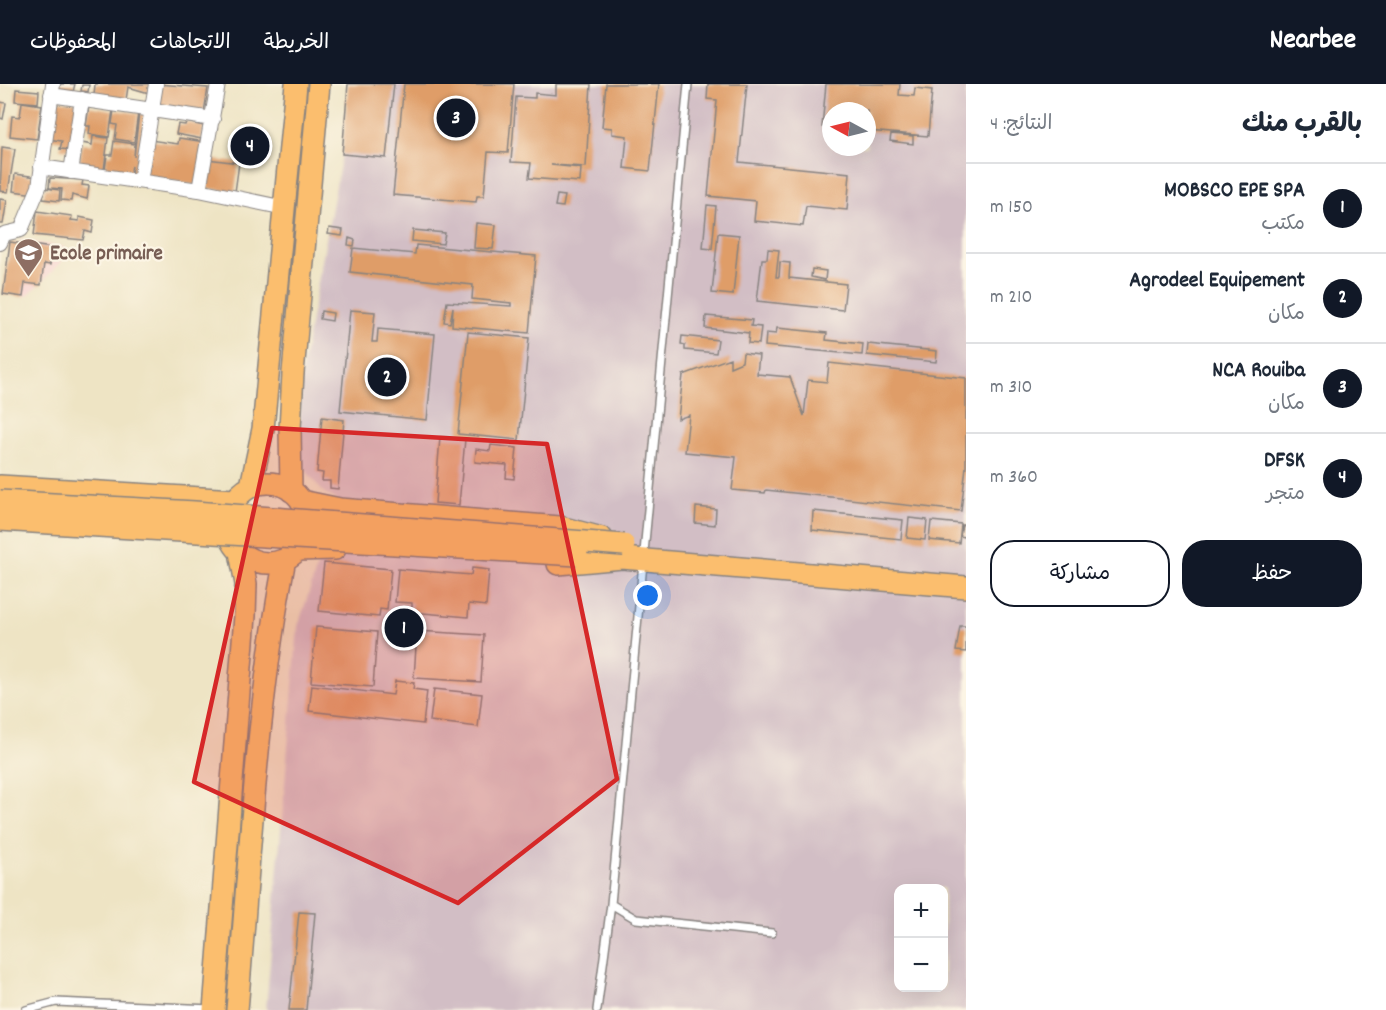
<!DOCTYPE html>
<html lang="ar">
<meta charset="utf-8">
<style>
:root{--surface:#fff;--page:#f6f6f7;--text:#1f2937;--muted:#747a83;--line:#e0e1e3;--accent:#111827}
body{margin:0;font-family:Dekko,"Playpen Sans Arabic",sans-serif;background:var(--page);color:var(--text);direction:rtl}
.controls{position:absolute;right:18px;bottom:18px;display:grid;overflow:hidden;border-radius:12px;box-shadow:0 6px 24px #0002}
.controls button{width:54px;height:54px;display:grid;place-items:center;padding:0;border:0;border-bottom:2px solid var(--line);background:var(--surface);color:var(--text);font:30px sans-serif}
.compass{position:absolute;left:822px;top:18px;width:54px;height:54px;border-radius:50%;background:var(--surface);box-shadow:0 6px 24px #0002;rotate:277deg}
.you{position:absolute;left:648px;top:512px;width:21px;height:21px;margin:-15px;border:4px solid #fff;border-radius:50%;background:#1a73e8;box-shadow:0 0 0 9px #1a73e833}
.badge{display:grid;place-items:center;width:39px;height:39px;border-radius:50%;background:var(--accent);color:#fff;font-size:20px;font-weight:700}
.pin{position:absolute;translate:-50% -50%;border:3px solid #fff;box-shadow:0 2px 6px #0006}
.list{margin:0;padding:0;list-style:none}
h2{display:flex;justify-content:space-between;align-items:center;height:78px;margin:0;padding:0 24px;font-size:26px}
h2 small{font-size:20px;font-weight:400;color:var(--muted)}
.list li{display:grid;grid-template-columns:39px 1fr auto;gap:18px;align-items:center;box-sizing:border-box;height:90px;padding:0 24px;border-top:2px solid var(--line)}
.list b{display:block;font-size:22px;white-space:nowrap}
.list p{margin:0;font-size:20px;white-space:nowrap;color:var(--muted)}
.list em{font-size:20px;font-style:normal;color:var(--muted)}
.actions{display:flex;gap:12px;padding:18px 24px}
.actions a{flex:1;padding:14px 0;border:2px solid var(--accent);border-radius:24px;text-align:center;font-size:21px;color:var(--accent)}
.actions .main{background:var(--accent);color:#fff}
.map{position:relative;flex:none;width:966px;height:926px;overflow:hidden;direction:ltr}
header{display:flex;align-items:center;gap:36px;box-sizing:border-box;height:84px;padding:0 30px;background:var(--accent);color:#fff}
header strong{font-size:28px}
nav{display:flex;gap:33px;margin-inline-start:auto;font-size:21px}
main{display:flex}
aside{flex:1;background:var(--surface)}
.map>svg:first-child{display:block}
.built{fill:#f7d0cf}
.industrial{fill:#d2bec5;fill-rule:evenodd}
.building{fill:#df9d68}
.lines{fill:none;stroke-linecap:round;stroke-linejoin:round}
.service-casing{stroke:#888380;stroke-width:10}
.minor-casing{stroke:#888380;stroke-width:16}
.trunk-casing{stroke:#888380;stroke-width:24}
.service{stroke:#fff;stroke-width:7}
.minor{stroke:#fff;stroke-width:14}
.trunk{stroke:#fbbe6e;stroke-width:21}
.trunk-bridge-casing{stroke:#888380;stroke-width:24;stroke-linecap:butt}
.trunk-bridge{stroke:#fbbe6e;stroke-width:21}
.marked{fill:#d62828;fill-opacity:0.2;stroke:#d62828;stroke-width:4.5;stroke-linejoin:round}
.labels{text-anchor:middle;stroke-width:4.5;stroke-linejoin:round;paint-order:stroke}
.education-label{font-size:21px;font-weight:bold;fill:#785e54;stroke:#fcf5e5;text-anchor:start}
</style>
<header>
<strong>Nearbee</strong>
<nav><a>الخريطة</a><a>الاتجاهات</a><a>المحفوظات</a></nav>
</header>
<main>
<aside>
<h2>بالقرب منك<small>النتائج: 4</small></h2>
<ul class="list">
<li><span class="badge">1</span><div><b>MOBSCO EPE SPA</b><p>مكتب</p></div><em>150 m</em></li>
<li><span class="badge">2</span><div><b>Agrodeel Equipement</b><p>مكان</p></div><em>210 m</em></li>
<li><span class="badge">3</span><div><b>NCA Rouiba</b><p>مكان</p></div><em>310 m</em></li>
<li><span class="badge">4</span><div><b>DFSK</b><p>متجر</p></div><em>360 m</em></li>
</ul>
<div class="actions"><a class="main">حفظ</a><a>مشاركة</a></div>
</aside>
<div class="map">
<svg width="966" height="926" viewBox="0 0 966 926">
<rect width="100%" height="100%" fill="#fcf5e5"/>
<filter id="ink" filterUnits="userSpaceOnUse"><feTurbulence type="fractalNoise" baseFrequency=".0167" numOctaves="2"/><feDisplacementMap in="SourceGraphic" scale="12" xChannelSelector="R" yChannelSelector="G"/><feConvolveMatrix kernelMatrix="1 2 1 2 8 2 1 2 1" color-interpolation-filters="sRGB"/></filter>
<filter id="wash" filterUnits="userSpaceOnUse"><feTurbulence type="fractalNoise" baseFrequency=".008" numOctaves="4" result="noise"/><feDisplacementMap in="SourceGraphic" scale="24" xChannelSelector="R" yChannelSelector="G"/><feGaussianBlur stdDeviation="1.35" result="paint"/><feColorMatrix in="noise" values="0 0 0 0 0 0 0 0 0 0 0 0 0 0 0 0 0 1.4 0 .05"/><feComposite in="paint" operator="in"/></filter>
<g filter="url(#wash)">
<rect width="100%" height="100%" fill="#eee4c4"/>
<!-- built -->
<path class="built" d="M20,156l44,7 -3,16 -34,33 -16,-2z"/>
<!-- industrial -->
<path class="industrial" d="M348,0h618v926h-700l32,-384 21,-65 12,-5 11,1 5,-50 -25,-16 -23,-29 2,-88 41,-220zM831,27h36v36h-36zM898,804h46v100h-46z"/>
<g id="blocks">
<!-- building -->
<path class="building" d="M55,0h20l-2,8 -19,-3z
M95,0h55l-1,9 -21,-6 -2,13 -32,-4z
M158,0l50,4 -4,24 -49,-7z
M348,0h46l-8,74 -44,-4z
M404,0h110l-6,69 -20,-1 -4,44h-7l-1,6 -83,-7z
M556,0h35l-5,83 -35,-2 30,3 -1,14 -51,-4 2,-15 -20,-1 5,-65 19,1v-5l21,2z
M606,0h53l-9,87 -26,-3 3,-32 -15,-2v-6l-10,-1z
M708,0h39l-8,78 111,11 -3,37 -41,-4 -3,20 -49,-5 2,-20 -48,-5 9,-96 -10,-1z
M826,0h74l-1,11 15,1 1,-8 17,2 -4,46 -61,-5v-20h-36v17l-9,-1z
M82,1h7l-1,7 -7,-1z
M16,5l23,2 -1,12 -23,-2z
M54,16l26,2 -8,48 -12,-1 2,-8 -14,-2z
M0,18l6,1 -3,16 -3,-1z
M22,18l20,3 -5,34 -27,-3 2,-20 8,1z
M89,22l24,4 -4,27 -20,-3 1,-8h-4z
M114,26l24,3 -4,29 -19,-3 2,-14 -5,-1z
M139,29l6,1 -10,61h-4l1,-9 -2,8 -25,-4 2,-15h5l2,-14 21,3 -1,13z
M186,38l18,4 -2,13 -26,-5 2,-10 7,1z
M891,50l22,2v8l-23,-3z
M93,52l15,2 -4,32 -25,-4 3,-23 10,2z
M179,54l26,4 -7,44 -54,-9 6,-37 28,4z
M2,63l13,2 -7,43 -8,-1z
M207,75l32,4 -4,29 -32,-4z
M15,90l22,3 -2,17 -22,-3z
M50,94l33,2 -1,5 7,1 -2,13 -15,-4 -1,6 -10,-1 1,-11 -13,-1z
M45,104l15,2 -1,11 -16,-2z
M557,111l8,1 -2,11 -8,-1z
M0,115l7,1 -4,24h-3z
M707,121l9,1 -4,43 -9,-1z
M37,127l35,5 -1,4 8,1v-4l15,3 -2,13 -7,-2 -2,9 -49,-5z
M476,139l20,2 -3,24 -19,-1z
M329,144l14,2 -1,6 -14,-2z
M413,146l32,3 -2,11 -31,-3z
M718,149l21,2 -6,60 -21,-2z
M349,154l6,2 -1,6 -6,-1z
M10,158l42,6 -2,17 -6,-1 -3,21 -16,-2 -2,14 -20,-3z
M416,161l120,11 -7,77 -77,-7 1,-19 -3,16 -6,-1 3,-20 64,4v-3l-39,-4 1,-14 -123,-13 3,-24 62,6z
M768,165l11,1 -3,27h3l1,-15 10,1 -1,15 57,6 -3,26 -86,-9 5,-42h5z
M812,185l14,2 -1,9 -14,-3z
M350,226l25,2 -3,30h5l1,-13 57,5 -8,86 -87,-9z
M321,227l12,2 -1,8 -12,-2z
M706,232l46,4 -1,6 10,1 -2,17 -11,-1 1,-10 -44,-5z
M777,244l50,5 -1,7 37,4 -1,11 -97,-9 1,-13 10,1z
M468,248l61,6 -10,102 -61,-6z
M682,252l36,4 -2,13 -31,-3v-5l-4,-1z
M868,260l69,7 -1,11 -69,-7z
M743,269l16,2 -2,19 33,3 14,39 4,-36 19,2 2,-19 137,15v88l-5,45 -195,-21 -1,3 -33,-3 4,-33 -51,-5 4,-37 -11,4 5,-44 47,-17v9l12,-5z
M322,333l22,3 -6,69 -8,-1v-7h-8l1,-8 -6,-1z
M440,353l25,2 -6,66 -24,-2z
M491,361l26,3 -3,31 -8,-1 1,-13 -32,-3 1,-13 14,2z
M696,423l20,2 -1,16 -20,-2z
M813,427l90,9 -2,19 -89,-9z
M909,434l18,2 -2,20 -18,-2z
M931,437l30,3 -2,19 -30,-3z
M962,441h4l-1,12 -5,-1z
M324,479l67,6 -4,41 -7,-1 -1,8 -60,-6z
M472,484l17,2 -3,36 -17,-2 -1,13 -56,-5v-9l-17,-1 3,-33 73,6z
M960,542h6v26l-10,-1z
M316,543l61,5 -4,55 -62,-5z
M417,547l67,4 -3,47 -67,-4z
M395,597l19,2 -1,6 14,2 -4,33 -114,-13 3,-26 81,10z
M434,605l48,5 -4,33 -48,-6z
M299,828l16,1 -9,97h-17z"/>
</g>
</g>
<g filter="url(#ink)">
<use href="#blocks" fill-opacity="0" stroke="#888380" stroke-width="1.5"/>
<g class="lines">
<defs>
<path id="service" d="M688,0l-77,820 25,15 136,14
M26,926l30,-8 155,7
M597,926l14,-106"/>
<path id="minor" d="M51,11l162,24
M41,83l158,23 86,18
M71,88l11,-73
M140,97l16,-97
M199,106l19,-106
M0,159l4,-9 17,-4 18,-43 14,-103"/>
<path id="trunk" d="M228 439a40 40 0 1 1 80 0a40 40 0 1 1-80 0Z
M0,402l235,14
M251,402l12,-57 33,-345
M291,407l-1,-62 3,-56 26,-289
M301,417l39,8 220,18 42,11
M297,466l38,-1
M558,480l64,-6 344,29
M214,926l31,-394 1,-32 -6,-32
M237,926c13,-150 19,-303 48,-451"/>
</defs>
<!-- service casing -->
<use href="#service" class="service-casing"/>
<!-- minor casing -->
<use href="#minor" class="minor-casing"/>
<!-- trunk casing -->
<use href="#trunk" class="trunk-casing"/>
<!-- service -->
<use href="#service" class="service"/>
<!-- minor -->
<use href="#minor" class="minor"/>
<!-- trunk -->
<use href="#trunk" class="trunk"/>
<defs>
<path id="trunk-bridge" d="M0,417l195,11 429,33
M0,436l577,35"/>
</defs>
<!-- trunk-bridge casing -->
<use href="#trunk-bridge" class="trunk-bridge-casing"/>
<!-- trunk-bridge -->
<use href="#trunk-bridge" class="trunk-bridge"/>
</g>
</g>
<!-- marked area -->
<path class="marked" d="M272,344l275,16 70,335 -159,124 -264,-121z"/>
<!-- icons -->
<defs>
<symbol id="school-pin" viewBox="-11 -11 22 30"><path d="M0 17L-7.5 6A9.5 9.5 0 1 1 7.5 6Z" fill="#8d6e63" stroke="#fcf5e5"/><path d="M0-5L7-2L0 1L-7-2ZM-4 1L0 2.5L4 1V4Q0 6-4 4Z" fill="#fff"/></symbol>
</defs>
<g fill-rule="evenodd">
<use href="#school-pin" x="12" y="152" width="33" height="45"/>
</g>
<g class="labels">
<!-- education labels -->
<g class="education-label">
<text x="50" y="175">Ecole primaire</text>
</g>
</g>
</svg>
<div class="controls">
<button>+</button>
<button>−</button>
</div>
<svg class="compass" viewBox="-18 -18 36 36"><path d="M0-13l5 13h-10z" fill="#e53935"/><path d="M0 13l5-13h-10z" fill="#747a83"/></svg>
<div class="you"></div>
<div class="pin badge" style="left:404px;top:544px">1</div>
<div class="pin badge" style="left:387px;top:293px">2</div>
<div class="pin badge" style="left:456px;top:34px">3</div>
<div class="pin badge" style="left:250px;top:62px">4</div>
</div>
</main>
